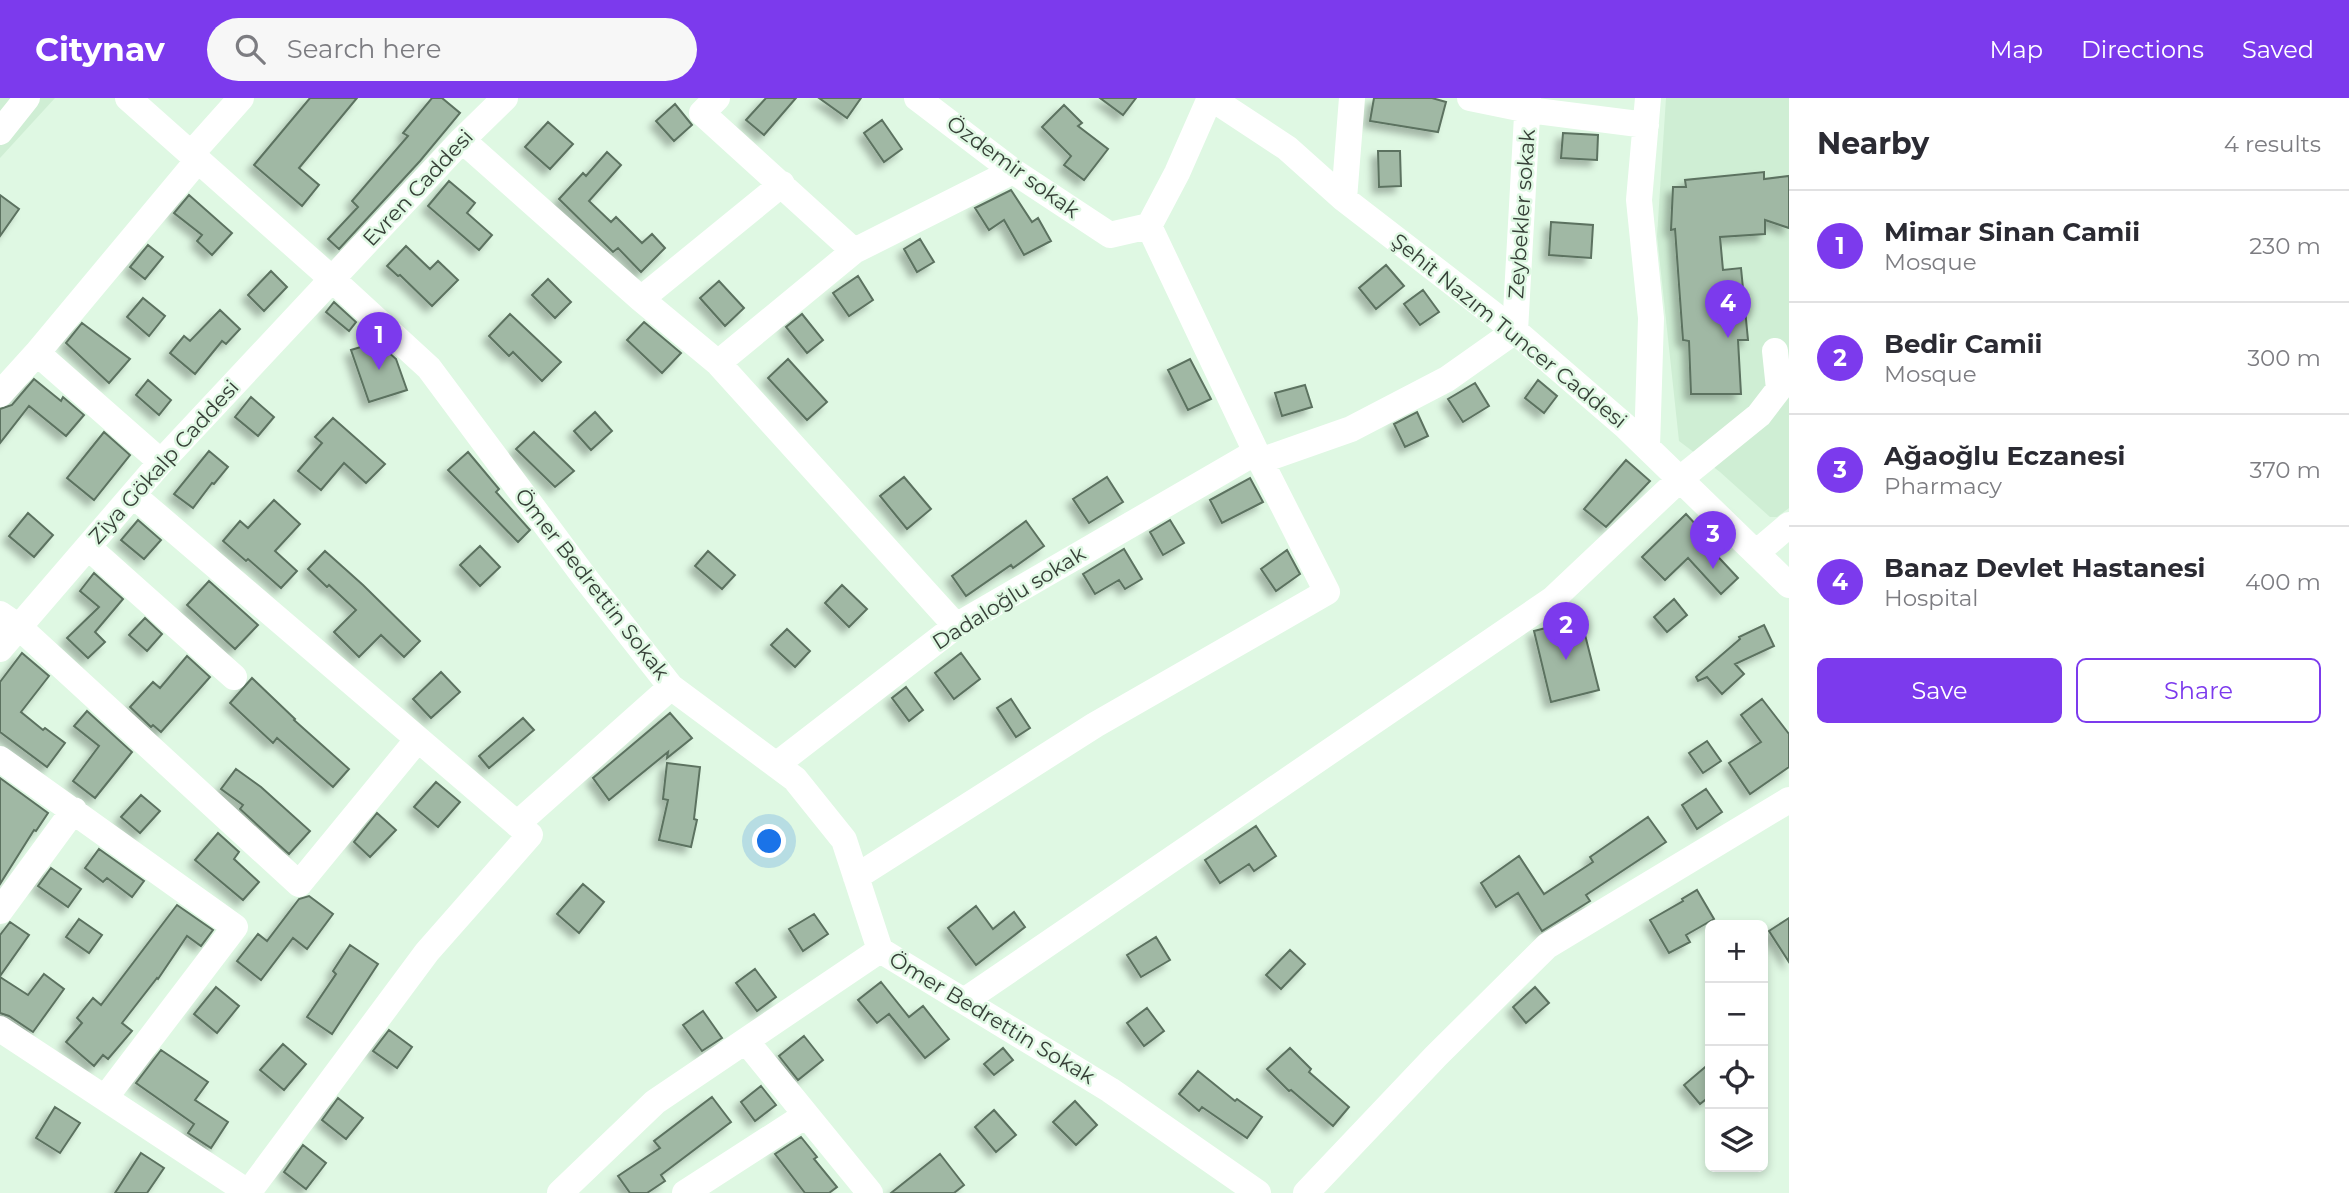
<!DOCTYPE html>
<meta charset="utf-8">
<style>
:root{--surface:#fff;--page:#f7f7f7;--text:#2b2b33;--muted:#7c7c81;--line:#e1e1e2;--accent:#7c3aed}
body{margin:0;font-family:Montserrat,sans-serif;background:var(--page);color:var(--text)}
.controls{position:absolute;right:21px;bottom:21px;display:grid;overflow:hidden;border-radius:10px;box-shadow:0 4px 10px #0003}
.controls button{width:63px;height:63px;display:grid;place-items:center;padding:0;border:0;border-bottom:2px solid var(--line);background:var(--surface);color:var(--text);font:35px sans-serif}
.you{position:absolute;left:770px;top:744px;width:24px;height:24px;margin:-18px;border:5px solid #fff;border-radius:50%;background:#1a73e8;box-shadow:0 0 0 10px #1a73e833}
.badge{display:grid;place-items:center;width:46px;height:46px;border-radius:50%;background:var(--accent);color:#fff;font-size:23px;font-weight:700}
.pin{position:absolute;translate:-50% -58px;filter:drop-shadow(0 2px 4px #0008)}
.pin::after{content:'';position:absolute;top:37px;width:24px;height:21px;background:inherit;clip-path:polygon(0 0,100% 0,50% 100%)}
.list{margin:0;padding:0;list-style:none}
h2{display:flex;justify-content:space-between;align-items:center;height:91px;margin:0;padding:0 28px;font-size:30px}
h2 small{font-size:23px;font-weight:400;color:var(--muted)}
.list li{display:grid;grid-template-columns:46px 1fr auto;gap:21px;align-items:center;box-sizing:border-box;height:112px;padding:0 28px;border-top:2px solid var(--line)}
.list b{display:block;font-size:26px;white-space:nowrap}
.list p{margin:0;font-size:23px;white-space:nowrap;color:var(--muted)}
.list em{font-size:23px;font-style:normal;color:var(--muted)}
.actions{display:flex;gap:14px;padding:21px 28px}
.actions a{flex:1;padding:16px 0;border:2px solid var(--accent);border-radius:10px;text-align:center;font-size:24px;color:var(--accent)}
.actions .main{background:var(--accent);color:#fff}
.icon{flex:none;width:38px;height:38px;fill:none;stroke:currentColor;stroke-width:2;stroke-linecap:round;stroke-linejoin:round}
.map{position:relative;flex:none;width:1789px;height:1095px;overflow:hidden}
header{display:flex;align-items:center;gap:42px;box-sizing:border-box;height:98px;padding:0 35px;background:var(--accent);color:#fff}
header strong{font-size:33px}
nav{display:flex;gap:38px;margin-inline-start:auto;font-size:24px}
.search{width:490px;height:63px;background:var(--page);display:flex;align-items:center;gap:18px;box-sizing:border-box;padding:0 24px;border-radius:38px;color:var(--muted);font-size:26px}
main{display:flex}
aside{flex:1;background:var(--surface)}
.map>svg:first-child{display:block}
.built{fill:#cfeed4}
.building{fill:#a0b8a4;stroke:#5c7260;stroke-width:2;filter:url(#shadow)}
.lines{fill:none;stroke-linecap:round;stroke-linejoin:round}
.minor{stroke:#fff;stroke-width:26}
.labels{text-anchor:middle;stroke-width:5;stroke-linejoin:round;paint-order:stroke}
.street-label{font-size:21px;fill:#363f37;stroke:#dff8e3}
</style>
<header>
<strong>Citynav</strong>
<div class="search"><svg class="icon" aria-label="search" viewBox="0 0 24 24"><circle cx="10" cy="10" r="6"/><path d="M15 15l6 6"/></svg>Search here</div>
<nav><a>Map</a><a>Directions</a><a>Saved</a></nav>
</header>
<main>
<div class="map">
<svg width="1789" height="1095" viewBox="0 0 1789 1095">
<defs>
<filter id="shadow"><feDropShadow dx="-6" dy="6" stdDeviation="3.5" flood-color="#0004"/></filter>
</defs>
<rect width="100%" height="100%" fill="#dff8e3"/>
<!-- built -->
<path class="built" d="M0,0h55l-55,60z
M1666,0h123v410l-12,9h-7l-50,-45 -41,-31 -22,-205z"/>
<!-- building -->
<path class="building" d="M310,0h47l-58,70 20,17 -17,21 -48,-41z
M432,0h10l18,15 -40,48 -81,88 -11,-10 30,-32 -6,-6 56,-65 -5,-3z
M766,0h30l-32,37 -18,-15z
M819,0h42l-14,20z
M1100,0h36l-13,17z
M1374,0h58l14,4 -8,30 -68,-11z
M675,6l17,21 -18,16 -18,-20z
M1064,7l18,18 -4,3 30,23 -24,31 -20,-15 7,-9 -29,-29z
M882,22l20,29 -18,13 -20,-29z
M548,24l25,22 -23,25 -25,-22z
M1563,35l35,2 -1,25 -36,-2z
M1378,53h22l1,35 -22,1z
M607,54l14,13 -32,36 22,21 5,-5 26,26 10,-9 13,14 -24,24 -23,-24 -5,4 -54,-53 24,-26 3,3z
M1764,74v7l25,-3v52l-24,-8v14l-45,3 3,33 18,-2 7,72h-10l3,54h-50l-2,-53 -6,-1 -8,-111 -4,1 2,-43h13l-1,-7z
M449,83l26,22 -8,10 25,22 -13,15 -51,-44z
M1011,92l21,32 6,-4 13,23 -27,14 -20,-35 -15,10 -14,-22z
M0,97l19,14 -19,27z
M189,97l43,38 -20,22 -15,-14 5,-6 -28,-22z
M1551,124l42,3 -2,33 -42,-3z
M920,141l14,23 -17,10 -13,-23z
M148,147l15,12 -18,22 -15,-12z
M406,148l24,23 8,-8 20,19 -26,26 -32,-31 -2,1 -11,-10z
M1386,167l18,21 -28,23 -17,-21z
M271,173l16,16 -23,24 -16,-16z
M858,178l15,24 -24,16 -16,-23z
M548,181l23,23 -16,16 -23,-23z
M719,183l25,27 -19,18 -25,-28z
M1423,192l16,22 -19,13 -16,-21z
M143,200l22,18 -16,20 -22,-19z
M334,204l22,20 -7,9 -23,-19z
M220,212l20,19 -14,15 -4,-3 -27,33 -25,-21 14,-17 6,5z
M510,216l51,48 -19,19 -29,-29 -4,4 -20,-20z
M802,216l21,26 -16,13 -21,-26z
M644,224l37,31 -19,20 -35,-33z
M82,225l48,36 -21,24 -43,-40z
M377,244l19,17 11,31 -38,12 -18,-52z
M788,261l39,43 -20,18 -39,-42z
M1190,261l21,40 -23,11 -20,-40z
M34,281l27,22 2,-4 21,18 -18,21 -37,-30 -29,37v-34l12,-4z
M148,282l23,20 -12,15 -23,-20z
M1538,282l19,16 -13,17 -19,-15z
M1475,285l14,23 -26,16 -15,-23z
M1305,287l7,22 -30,9 -7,-23z
M251,299l23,20 -16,19 -23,-19z
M595,314l17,19 -21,19 -17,-19z
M1417,314l11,24 -23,11 -11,-23z
M333,320l52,46 -19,19 -22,-20 -23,27 -23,-19 24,-28 -7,-6z
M104,334l26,23 -36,45 -27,-22z
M534,334l40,39 -19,16 -39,-38z
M209,353l19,16 -14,17 -2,-1 -19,25 -19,-14z
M468,354l31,37 -3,3 34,38 -12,12 -70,-72z
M1626,362l24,21 -44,46 -22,-18z
M904,379l27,32 -24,20 -27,-33z
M1107,379l16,25 -34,21 -16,-24z
M1250,380l13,24 -41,21 -12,-23z
M274,402l26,24 -25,27 22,20 -16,17 -33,-29 -2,2 -23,-20 17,-20 8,7z
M28,415l25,22 -19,22 -25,-21z
M1686,416l25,27 -4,4 31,33 -17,16 -33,-36 -23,22 -23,-23z
M138,422l23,20 -17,19 -23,-19z
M1170,422l14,23 -21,12 -13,-23z
M1026,423l18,25 -31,22 -2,-3 -45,31 -14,-20z
M480,448l20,21 -20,19 -20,-21z
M1124,451l18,30 -17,10 -6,-9 -24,14 -12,-20z
M1287,452l13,24 -24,17 -15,-22z
M325,453l38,34 57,56 -16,16 -23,-22 -22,22 -25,-25 22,-22 -27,-25 -2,2 -19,-18z
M708,453l27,24 -13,14 -27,-23z
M94,475l29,26 -28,33 10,10 -17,16 -21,-20 32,-31 -19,-16z
M209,483l49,44 -23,24 -48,-44z
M842,487l25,24 -18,18 -24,-24z
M1674,501l13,16 -20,17 -13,-15z
M145,520l17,16 -15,17 -18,-16z
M1581,521l18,71 -48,12 -17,-71z
M1764,527l10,21 -39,18 9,10 -22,20 -15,-17 -9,4 -2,-4 44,-38 -1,-2z
M787,531l23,22 -15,16 -24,-22z
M22,555l27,23 -28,36 22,18 2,-2 20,15 -18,24 -47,-35v-50z
M961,555l19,26 -26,20 -19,-26z
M187,558l23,21 -49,55 -8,-7 -2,2 -21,-20 23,-25 7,6z
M441,574l19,20 -29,26 -18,-19z
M252,580l43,41 -1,1 55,49 -16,18 -56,-49 -4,5 -43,-40z
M906,589l17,23 -14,11 -17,-23z
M1011,601l19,29 -14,9 -19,-29z
M1762,601l27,35v33l-39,27 -21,-31 32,-21 -20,-27z
M87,613l45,41 -37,46 -22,-17 26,-35 -25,-20z
M670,615l22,25 -25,20 1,-6 -59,48 -16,-22z
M523,620l11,12 -45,38 -10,-12z
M1707,643l14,20 -18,12 -14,-20z
M667,665l33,4 -6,52 3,1 -6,27 -32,-7 9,-40 -5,-1z
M236,671l25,18 49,44 -21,23 -49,-45 3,-4 -22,-16z
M0,680l48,35 -12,18 -2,-1 -34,54z
M436,684l24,20 -22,25 -24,-20z
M1706,691l16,23 -25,17 -15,-24z
M141,697l19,16 -20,22 -19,-16z
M377,715l19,17 -26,27 -16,-15z
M1648,719l18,25 -80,53 4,6 -48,30 -24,-38 -22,14 -15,-24 38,-27 25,38 49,-32 -3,-5z
M1256,728l20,30 -22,15 -5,-7 -29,19 -15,-23z
M218,735l21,19 -5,7 25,23 -16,18 -48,-40z
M99,751l45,32 -12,16 -25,-19 -4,4 -18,-14z
M51,770l30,21 -13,18 -30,-21z
M583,786l21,18 -25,31 -22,-19z
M1697,792l17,29 -28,16 4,7 -21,11 -19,-33 33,-19 -1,-2z
M309,798l24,18 -26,35 -14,-11 -32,42 -24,-19 21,-27 9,7 32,-42z
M177,807l36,25 -12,16 -14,-10 -29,43 -1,-1 -35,45 10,8 -24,28 -5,-4 -9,11 -28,-24 16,-19 -5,-5 16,-20 8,7z
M976,808l17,23 21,-17 11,15 -49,38 -28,-37z
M814,816l14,20 -25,17 -14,-22z
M1789,820v44l-20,-31z
M79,821l23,16 -13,18 -23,-16z
M10,824l19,13 -29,41v-41z
M1156,839l14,23 -29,17 -14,-22z
M350,847l28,19 -46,70 -25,-17 29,-43 -3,-3z
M1290,852l15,14 -24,25 -15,-14z
M755,871l21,28 -19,14 -21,-28z
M44,876l20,15 -31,43 -24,-16 -9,-3v-36l28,18z
M881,884l28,35 14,-11 26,33 -24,19 -36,-44 -12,9 -19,-23z
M216,889l23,19 -22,27 -23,-19z
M1535,889l14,16 -23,20 -13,-16z
M1147,910l17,23 -20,15 -17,-23z
M703,913l19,27 -20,13 -19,-26z
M389,932l23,17 -15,21 -24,-17z
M804,938l19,24 -25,20 -19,-24z
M283,946l23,20 -22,26 -24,-20z
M1003,950l10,12 -19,15 -10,-11z
M1290,950l21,21 -2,3 40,35 -16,19 -42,-36 -2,1 -22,-22z
M161,952l47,32 -13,18 33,22 -17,26 -23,-15 6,-9 -58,-41z
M1710,965v33l-10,8 -16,-19z
M1198,973l37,30 2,-2 25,18 -15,21 -45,-31 -3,4 -20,-17z
M761,988l15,19 -21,16 -14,-19z
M712,999l19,25 -70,53 4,6 -18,12h-17l-12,-17 42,-28 -6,-7z
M338,1000l25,20 -17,21 -24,-19z
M1075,1003l22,24 -21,20 -23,-23z
M55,1009l25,16 -20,30 -24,-15z
M994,1012l22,25 -20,17 -21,-25z
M801,1039l16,20 -3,2 23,28 -8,6h-24l-30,-39z
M303,1047l23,18 -20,26 -22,-17z
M141,1055l23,15 -17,25h-32z
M940,1056l24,31 -10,8h-63z"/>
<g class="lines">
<!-- minor -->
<path class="minor" d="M128,0l204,181 97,89 157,211 85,108 124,92 49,61 36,110 230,140 148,103
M717,0l-15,15 152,138
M917,0l96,73 97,64 39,-9 28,-53 33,-75
M1211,0l76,50 57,51 171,132 110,95 164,159
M1470,0l59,12 117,15
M0,34l27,-34
M462,42l179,159 77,64 238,263
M191,56l50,-56
M1344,101l8,-101
M641,201l141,-115
M718,265l136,-112 159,-80
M0,296l37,-41
M1647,349l4,-129 -12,-118 9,-102
M1260,363l91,-32 96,-50 68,-48 13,-233
M161,364l-124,-109 161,-193
M133,397l397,340 -103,117 -179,241
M88,449l146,130
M1756,455l33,-28
M0,516l19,13 280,257 119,-145
M0,551l161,-187 301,-322 43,-42
M0,661l235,168 -130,171
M776,667l180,-139 300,-174
M517,726l154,-137
M856,779l239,-152 232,-133 -71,-140 -107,-226
M0,813l74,-101
M964,903l589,-402 127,-120 79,-64 20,-26 -4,-38
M0,931l249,164
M746,943l124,152
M560,1095l95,-91 225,-152
M685,1095l121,-78
M1306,1095l130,-137 111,-110 242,-146"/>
</g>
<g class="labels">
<!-- street labels -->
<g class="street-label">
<text transform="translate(1013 69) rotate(36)" y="7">Özdemir sokak</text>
<text transform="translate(418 90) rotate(-47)" y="7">Evren Caddesi</text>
<text transform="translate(1522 116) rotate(-86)" y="7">Zeybekler sokak</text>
<text transform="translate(1509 233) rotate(39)" y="7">Şehit Nazım Tuncer Caddesi</text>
<text transform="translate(164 364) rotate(-48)" y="7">Ziya Gökalp Caddesi</text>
<text transform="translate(592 486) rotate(52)" y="7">Ömer Bedrettin Sokak</text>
<text transform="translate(1009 500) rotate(-32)" y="7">Dadaloğlu sokak</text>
<text transform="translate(992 920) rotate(31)" y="7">Ömer Bedrettin Sokak</text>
</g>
</g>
</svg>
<div class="controls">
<button>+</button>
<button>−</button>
<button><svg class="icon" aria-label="locate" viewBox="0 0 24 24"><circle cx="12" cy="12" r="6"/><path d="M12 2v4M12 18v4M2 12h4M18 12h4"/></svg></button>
<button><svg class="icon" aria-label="layers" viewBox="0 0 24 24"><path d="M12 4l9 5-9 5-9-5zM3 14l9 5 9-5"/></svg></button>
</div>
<div class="you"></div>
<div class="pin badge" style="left:379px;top:272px">1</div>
<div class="pin badge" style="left:1566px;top:562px">2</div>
<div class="pin badge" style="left:1713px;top:471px">3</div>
<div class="pin badge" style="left:1728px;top:240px">4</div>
</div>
<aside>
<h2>Nearby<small>4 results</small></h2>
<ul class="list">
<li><span class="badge">1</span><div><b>Mimar Sinan Camii</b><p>Mosque</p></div><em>230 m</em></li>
<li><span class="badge">2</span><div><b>Bedir Camii</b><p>Mosque</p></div><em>300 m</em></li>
<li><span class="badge">3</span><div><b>Ağaoğlu Eczanesi</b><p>Pharmacy</p></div><em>370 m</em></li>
<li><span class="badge">4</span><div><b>Banaz Devlet Hastanesi</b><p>Hospital</p></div><em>400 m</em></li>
</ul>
<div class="actions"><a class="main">Save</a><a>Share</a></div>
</aside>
</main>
